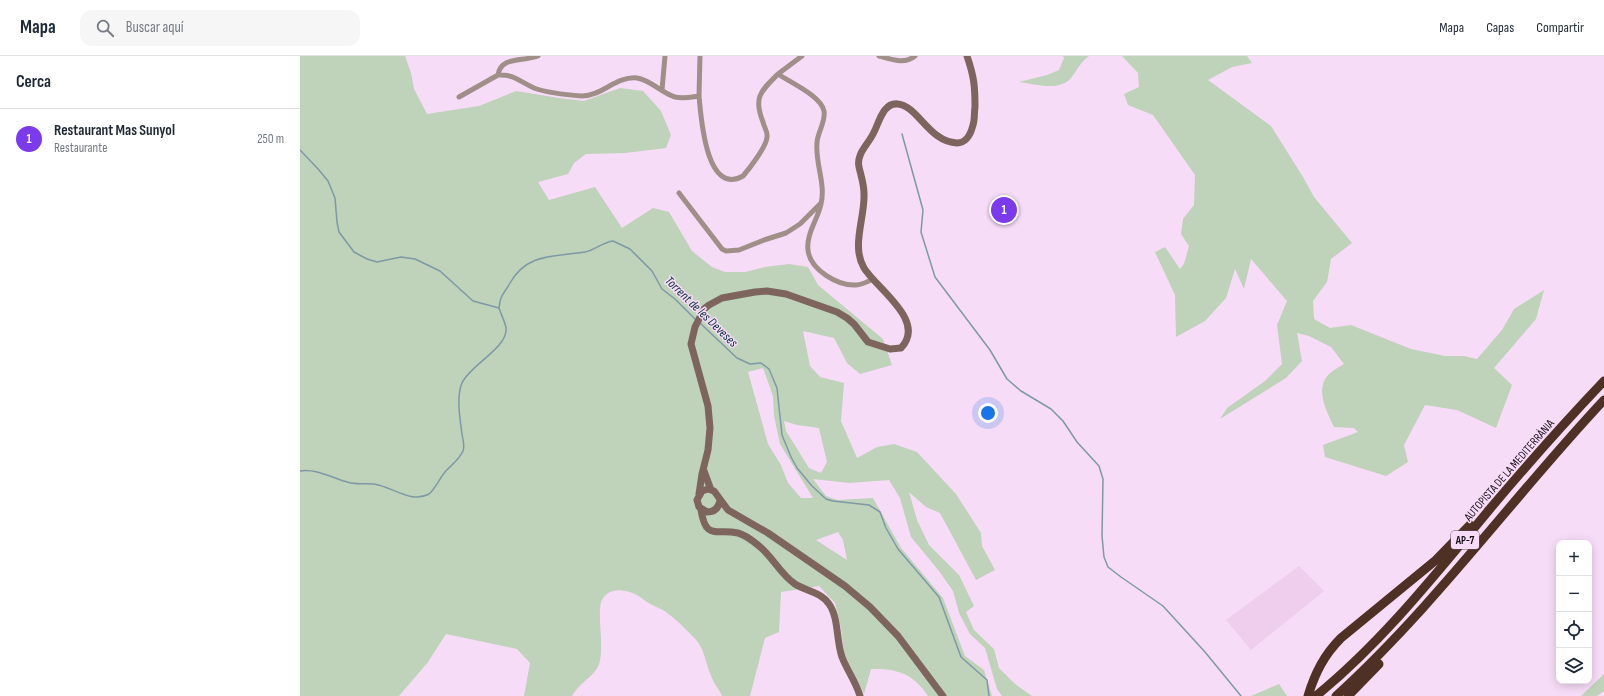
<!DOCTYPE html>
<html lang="es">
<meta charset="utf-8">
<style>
:root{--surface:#fff;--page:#f6f6f7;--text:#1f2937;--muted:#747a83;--line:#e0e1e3;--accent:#7c3aed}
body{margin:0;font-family:"Sofia Sans Condensed",sans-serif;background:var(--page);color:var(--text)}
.controls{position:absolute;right:12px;bottom:12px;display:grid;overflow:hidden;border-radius:8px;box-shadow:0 2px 10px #0003}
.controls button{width:36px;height:36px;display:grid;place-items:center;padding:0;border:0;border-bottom:1px solid var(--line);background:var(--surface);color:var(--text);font:20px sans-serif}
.you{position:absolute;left:688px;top:357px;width:14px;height:14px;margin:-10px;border:3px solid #fff;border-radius:50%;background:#1a73e8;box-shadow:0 0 0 6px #1a73e833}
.badge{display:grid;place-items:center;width:26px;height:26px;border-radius:50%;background:var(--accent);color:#fff;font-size:13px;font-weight:700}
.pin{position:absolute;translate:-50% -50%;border:2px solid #fff;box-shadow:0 1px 4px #0006}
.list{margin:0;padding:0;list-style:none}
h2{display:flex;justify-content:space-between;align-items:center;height:52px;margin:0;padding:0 16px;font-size:17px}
h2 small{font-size:13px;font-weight:400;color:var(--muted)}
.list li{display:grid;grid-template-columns:26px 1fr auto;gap:12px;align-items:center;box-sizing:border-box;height:60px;padding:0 16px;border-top:1px solid var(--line)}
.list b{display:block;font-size:15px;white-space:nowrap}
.list p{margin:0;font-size:13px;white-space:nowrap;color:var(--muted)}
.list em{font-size:13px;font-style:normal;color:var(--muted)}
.icon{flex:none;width:22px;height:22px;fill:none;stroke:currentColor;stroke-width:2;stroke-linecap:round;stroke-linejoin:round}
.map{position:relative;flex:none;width:1304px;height:640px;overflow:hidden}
header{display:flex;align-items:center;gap:24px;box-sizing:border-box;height:56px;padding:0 20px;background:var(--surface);border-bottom:1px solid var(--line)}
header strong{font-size:19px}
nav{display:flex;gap:22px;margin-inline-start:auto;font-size:14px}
.search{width:280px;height:36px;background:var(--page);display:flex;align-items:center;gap:10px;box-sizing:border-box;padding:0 14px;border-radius:12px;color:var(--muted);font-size:15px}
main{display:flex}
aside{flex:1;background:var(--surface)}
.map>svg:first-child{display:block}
.built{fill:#eecded}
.green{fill:#bfd2ba;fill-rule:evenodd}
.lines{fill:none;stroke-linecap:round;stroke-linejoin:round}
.stream{stroke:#7e99a6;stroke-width:1.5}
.street{stroke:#a08f89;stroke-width:5}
.secondary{stroke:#7d655d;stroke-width:7}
.highway{stroke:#4e3025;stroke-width:9}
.labels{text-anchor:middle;stroke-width:3;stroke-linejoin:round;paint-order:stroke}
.shield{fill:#f7dcf7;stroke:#5c4d5c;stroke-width:1}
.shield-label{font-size:11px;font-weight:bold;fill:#191019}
.street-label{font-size:12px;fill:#191019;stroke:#f7dcf7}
.water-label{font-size:13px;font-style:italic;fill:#0a323d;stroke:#f7dcf7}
</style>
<header>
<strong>Mapa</strong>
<div class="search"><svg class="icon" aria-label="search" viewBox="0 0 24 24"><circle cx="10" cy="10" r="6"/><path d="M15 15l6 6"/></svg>Buscar aquí</div>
<nav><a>Mapa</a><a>Capas</a><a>Compartir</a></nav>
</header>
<main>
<aside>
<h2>Cerca<small></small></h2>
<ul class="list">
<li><span class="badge">1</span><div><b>Restaurant Mas Sunyol</b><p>Restaurante</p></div><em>250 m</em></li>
</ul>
</aside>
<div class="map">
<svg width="1304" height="640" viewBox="0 0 1304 640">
<rect width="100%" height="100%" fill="#f7dcf7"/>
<!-- built -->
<path class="built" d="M999,510l25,25 -73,59 -25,-30z"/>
<!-- green -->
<path class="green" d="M0,0h105l6,17 3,16 13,25 52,-8 37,-15 43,7 25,3 36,-13 23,3 18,20 10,24 -5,13 -41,5 -39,1 -12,9 -6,11 -30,8 11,18 46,-13 27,41 31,-20 16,4 23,39 20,16 13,5h20l20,-5 24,-3 19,3 10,18 65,54 9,26 -32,9 -13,-11 -13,-25 -31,-7 7,35 10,11 24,6 -3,38 16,37 20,-11 17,-3 23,8 39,42 25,39 1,13 13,24 -19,10 -36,-67 -14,-6 -17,-15 8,28 12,25 30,30 15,31 -8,6 8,18 20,19 5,19 16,16 17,12h-30l-5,-7 -12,-41 -15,-14 -11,-21 -6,-22 -14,-20 -28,-34 -11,-39 -11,-18 -39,3 -37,-4 13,17 11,4 36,-2 28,50 42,50 22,58 19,14 8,26h-64c-14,-22 -31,-28 -57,-27l-7,25 -20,-41 -3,-25 -6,-25 -16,-17 -38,6 -2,40 -14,6 -15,58h-28c-2,-6 -7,-10 -9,-16 -7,-13 -7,-27 -16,-39 -8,-9 -21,-22 -31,-29 -6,-4 -13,-6 -19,-10 -3,-2 -5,-4 -7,-5 -12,-8 -31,-11 -38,3 -6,11 3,46 -3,64 -4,12 -19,18 -27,32h-48l6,-33 -13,-14 -71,-15 -18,28 -29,34h-99zM463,312l10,28 1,20 6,28 33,54h-12l-13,-15 -7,-18 -13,-21 -20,-72zM484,365l13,4 22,3 8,34 -6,11 -12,-5 -23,-37zM538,476l5,8 4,20 -31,-20z
M763,0h26c-10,8 -11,13 -18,22 -12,14 -36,6 -52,4l28,-7 12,-5 5,-12z
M822,0h125l5,7 -20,4 -24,13 63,46 32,51 11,20 38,46 -21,16 -4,23 -14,19 1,18 16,9 21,-3 60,24 34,7h18l14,3 25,-29 12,-21 30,-19 -8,29 -42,49 18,17 -16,43 -39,-18 -32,-5 -21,40 4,17 -22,14 -61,-19 -2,-12 35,-13 -4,-4 -20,-1c-7,-15 -20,-38 -5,-53 4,-4 10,-7 15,-10l-13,-17 -22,-11 -12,-3 5,28 -16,17 -66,41 7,-11 38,-27 17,-17 -5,-39 10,-24 -36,-42 -7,30 -9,-20 -9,29 -21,23 -29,16 -1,-42 -20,-43 10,-5 15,22 4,-5 5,-18 -8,-12 2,-15 11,-14 1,-30 -42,-60 -25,-10 -4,-11 15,-7 -1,-14z
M1304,618v17l-7,5h-16z
M979,628l8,12h-36z"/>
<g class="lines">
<!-- stream -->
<path class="stream" d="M602,78l21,76 -2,22 14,45 55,73 17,29 14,12 30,18 12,12 14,21 22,24 4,13 -1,57 2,21 4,10 13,10 42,29 42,46 36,44
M0,94l19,20 9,11 7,17 2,24 2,10 15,20 13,7 10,3 24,-5 14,2 25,12 33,30 26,7c1,-13 5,-14 11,-25 17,-30 43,-26 75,-31 10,-2 18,-10 28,-11l17,8 22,22 10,18 13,10 20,20
M400,267l37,35 13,6 11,-1 8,6 8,19 5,47 9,22 6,11 15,18 14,13 7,2 36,4 11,7 6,16 12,21 41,48 22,60 26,23 2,16
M0,415c15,-3 33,7 47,11 8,3 18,1 27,2 17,2 37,20 55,10 6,-5 11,-16 16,-22 6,-7 14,-12 18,-21 2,-6 0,-10 -1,-17 -2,-15 -6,-37 0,-51 8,-18 46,-35 44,-55 -1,-7 -5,-13 -7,-20"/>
<!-- street -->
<path class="street" d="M238,0c-16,6 -37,0 -40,19 16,-1 22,7 36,13 14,5 33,7 48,8 20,0 34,-20 55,-18 14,2 24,15 38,19 8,2 16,0 24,-1 2,21 7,101 44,80 6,-7 24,-30 24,-39 1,-5 -3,-10 -4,-15 -10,-25 -2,-31 15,-48 13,9 43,22 46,37 2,11 -7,22 -7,32 -2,20 9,41 4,61 -3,15 -15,30 -13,46 2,20 30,36 48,35 6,0 11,-3 17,-6
M579,0c12,3 25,9 36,0
M478,18l24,-18
M362,34l3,-34
M399,40l1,-40
M159,41l39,-22
M379,137l43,56 4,2 13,-1 25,-10 22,-7 14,-9 21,-21"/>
<!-- secondary -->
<path class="secondary" d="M404,415l7,19
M399,438l3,-20 6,-24 2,-22 -2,-22 -17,-62 4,-17 9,-18 5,-4 13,-7 33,-6 12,-1 19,3 51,18 10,6 7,6 14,18 22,7 11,-1c26,-27 -24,-59 -37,-80 -13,-22 1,-50 0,-74 0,-10 -3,-18 -5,-27 -3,-14 10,-23 15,-35 5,-9 9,-30 24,-28 20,2 31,38 59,39 10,0 14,-10 16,-18 2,-6 1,-13 2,-18 0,-22 -1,-30 -8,-51
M420,444c-1,8 -5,12 -13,12l-8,-5 -2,-7 5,-9 6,-2 6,2 14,19 40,23 77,53 25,21 28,29 45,60
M401,454c5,31 15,18 37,23 8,2 15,8 21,13 14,11 21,28 36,38 11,7 26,8 34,20 10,14 7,36 13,53 5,13 14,25 18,39"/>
<!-- highway -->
<path class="highway" d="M1008,640c7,-23 16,-41 33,-58l95,-78 34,-35
M1016,640c66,-54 119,-121 173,-186 37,-44 75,-87 115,-129
M1036,640c99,-90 177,-199 268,-296
M1048,640l31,-32"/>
</g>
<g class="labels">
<!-- shield labels -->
<rect class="shield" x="1151" y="475" width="28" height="18" rx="3"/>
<g class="shield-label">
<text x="1165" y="488">AP-7</text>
</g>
<!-- street labels -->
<g class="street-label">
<text transform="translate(1209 414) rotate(-49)" y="4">AUTOPISTA DE LA MEDITERRÀNIA</text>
</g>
<!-- water labels -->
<g class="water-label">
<text transform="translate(402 255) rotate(44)" y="5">Torrent de les Deveses</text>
</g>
</g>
</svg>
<div class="controls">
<button>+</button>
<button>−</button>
<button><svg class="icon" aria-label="locate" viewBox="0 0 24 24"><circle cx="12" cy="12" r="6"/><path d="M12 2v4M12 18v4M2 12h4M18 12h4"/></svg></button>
<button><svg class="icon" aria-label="layers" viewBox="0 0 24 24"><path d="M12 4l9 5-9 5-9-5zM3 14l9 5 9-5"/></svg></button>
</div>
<div class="you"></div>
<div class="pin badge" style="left:704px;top:154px">1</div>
</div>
</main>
